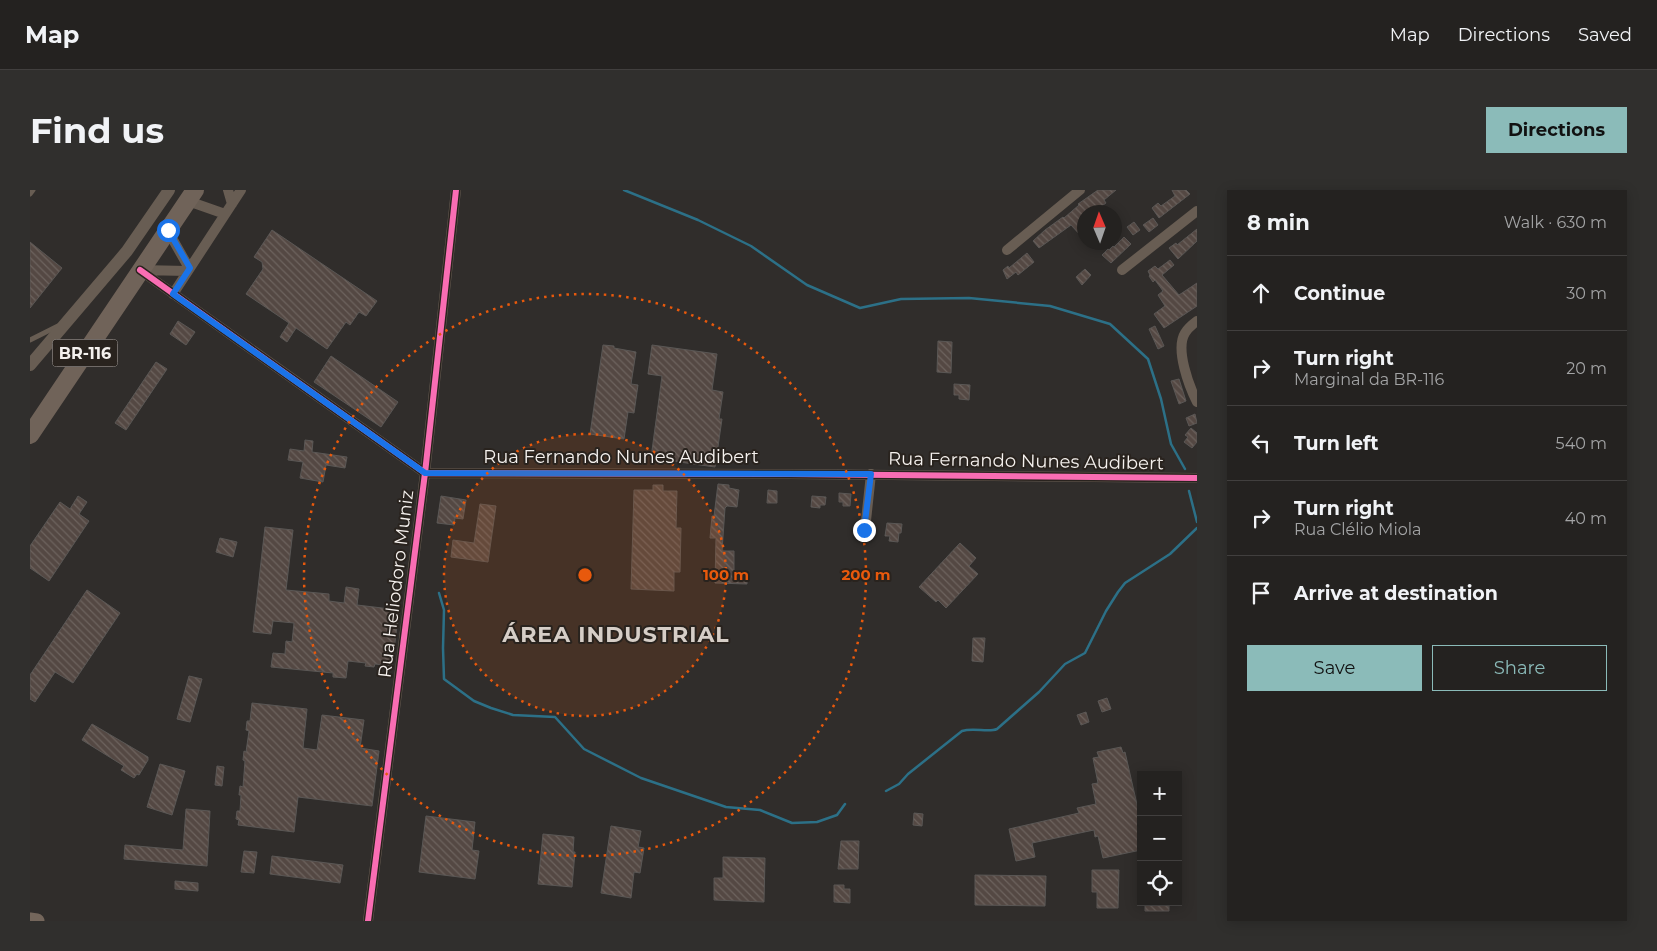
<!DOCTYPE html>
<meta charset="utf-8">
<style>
:root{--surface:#242220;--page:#302f2d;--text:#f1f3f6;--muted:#a3a4a5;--line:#413f3e;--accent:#8bbbb9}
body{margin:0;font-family:Montserrat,sans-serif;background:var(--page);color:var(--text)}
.controls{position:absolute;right:15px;bottom:15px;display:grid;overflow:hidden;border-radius:0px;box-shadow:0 2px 12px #0003}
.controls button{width:45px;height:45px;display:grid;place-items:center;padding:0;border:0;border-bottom:1px solid var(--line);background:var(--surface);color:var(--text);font:25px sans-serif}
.compass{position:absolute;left:1047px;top:15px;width:45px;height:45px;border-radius:50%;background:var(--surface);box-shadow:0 2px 12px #0003;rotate:358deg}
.stop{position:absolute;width:15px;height:15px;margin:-11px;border:4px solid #1a73e8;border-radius:50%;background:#fff}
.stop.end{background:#1a73e8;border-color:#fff;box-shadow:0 1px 5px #0008}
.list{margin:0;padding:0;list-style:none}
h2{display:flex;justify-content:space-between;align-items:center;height:65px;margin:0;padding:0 20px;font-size:21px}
h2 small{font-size:16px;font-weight:400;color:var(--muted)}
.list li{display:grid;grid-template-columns:32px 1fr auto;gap:15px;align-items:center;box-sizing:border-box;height:75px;padding:0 20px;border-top:1px solid var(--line)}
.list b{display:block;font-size:19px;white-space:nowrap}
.list p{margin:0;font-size:16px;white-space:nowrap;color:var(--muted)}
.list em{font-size:16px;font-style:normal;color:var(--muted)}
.actions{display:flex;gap:10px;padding:15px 20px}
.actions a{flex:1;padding:11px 0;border:1px solid var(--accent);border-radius:0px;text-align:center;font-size:18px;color:var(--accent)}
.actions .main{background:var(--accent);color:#111}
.icon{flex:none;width:28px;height:28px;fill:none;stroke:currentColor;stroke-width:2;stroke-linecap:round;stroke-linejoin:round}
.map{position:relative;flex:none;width:1167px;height:731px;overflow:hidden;border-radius:0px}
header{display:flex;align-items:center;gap:30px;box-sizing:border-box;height:70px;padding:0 25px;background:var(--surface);border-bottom:1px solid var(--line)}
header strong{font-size:24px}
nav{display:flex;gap:28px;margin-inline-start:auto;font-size:18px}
.intro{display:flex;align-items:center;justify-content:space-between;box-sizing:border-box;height:120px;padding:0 30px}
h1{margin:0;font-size:35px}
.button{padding:12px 22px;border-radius:0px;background:var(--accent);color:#111;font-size:18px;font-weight:700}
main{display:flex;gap:30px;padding:0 30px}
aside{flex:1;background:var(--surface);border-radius:0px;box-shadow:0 2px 12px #0003}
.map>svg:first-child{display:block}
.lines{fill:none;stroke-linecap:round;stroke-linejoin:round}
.stream{stroke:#2c7087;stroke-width:2.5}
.building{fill:url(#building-back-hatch);stroke:#5a5755}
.service{stroke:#685d53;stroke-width:5}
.minor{stroke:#685d53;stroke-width:10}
.tertiary{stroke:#685d53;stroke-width:12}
.secondary{stroke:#74665b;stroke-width:15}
.trunk{stroke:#706359;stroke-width:18}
.cycleway-casing{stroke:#29231e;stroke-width:9}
.cycleway{stroke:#f96db3;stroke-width:6}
.route{stroke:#1a73e8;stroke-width:6}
.ring{fill:none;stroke:#e8590c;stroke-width:2.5;stroke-dasharray:2.5 5}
.labels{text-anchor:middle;stroke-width:4;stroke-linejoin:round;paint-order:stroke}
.shield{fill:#29231e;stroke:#b8b3b0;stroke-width:1}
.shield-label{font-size:16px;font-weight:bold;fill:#f5f1ee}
.street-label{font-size:18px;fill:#f5f1ee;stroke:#29231e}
.district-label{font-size:22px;font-weight:bold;letter-spacing:1px;fill:#d6cec7;stroke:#29231e}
.centre{fill:#e8590c;stroke:#29231e;stroke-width:2.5}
.ring-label{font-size:15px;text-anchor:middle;font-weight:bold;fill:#e8590c;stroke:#29231e;stroke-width:4;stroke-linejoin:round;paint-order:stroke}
</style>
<header>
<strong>Map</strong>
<nav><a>Map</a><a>Directions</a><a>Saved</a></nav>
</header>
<div class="intro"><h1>Find us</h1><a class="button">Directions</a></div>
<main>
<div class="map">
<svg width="1167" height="731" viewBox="0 0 1167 731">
<defs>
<pattern id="building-back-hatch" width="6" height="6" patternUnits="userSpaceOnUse" patternTransform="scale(1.25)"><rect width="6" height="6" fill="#544843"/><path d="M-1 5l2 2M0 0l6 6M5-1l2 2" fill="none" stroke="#6d635e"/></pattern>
</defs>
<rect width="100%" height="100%" fill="#302d2b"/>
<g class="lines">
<!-- stream -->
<path class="stream" d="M594,0l74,30 53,26 56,39 53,23 41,-9 68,-1 81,8 60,18 38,35 13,40 10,45 14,25
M1159,301l8,31
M409,403l5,17 -1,38 1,31 30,22 17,7 22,7 42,2 29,32 57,29 85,29 34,3 32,13 25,-1 20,-7 8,-11
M856,601l13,-7 9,-10 54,-43c12,-4 26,2 35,-2l42,-37 26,-28 20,-11 21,-42 12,-19 7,-9 45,-29 27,-26"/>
</g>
<!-- building -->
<path class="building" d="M1068,0h18l-12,10 2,3 -13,9h-9v20l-3,4 -10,-11 -32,23 -6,-7 12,-11 18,-13 1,1 15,-13 -1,-1z
M1142,0h14l4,4 -31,24 -7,-10 6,-5 3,3 14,-10z
M1123,28l5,7 -9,7 -6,-7z
M1104,32l6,8 -7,5 -6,-8z
M1167,39v12l-19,18 -9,-11 7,-5 1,2z
M242,40l105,71 -11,15 -7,-4 -9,13 -4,-3 -19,27 -31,-21 -9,14 -7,-5 9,-14 -43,-29 17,-25 -1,-7 -8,-5z
M1094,47l7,7 -20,19 -9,-8 6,-6 1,1 4,-4 1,1z
M0,52l32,26 -32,40z
M997,63l7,9 -16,13 -2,-3 -9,7 -4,-9 5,-4 1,2z
M1140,70l4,5 -12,10 17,20 18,-12v23l-33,22 -10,-14 11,-8 -7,-11 5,-4 -8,-11 -2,2 -4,-6 1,-1 -2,-4 7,-5 3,3z
M1055,79l6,6 -9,10 -6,-8z
M148,131l17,11 -9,13 -16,-11z
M1125,136l9,20 -6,3 -9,-20z
M908,151l14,1 -1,31 -14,-1z
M573,155l11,1v2l22,4 -5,32 7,1 -4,28 -6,-1 -4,27 -34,-5z
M622,155l65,9 -5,36 11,2 -4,27h3l-7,48 -64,-9 11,-82 -14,-2z
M301,166l67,46 -17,25 -67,-45z
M126,172l11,7 -41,61 -11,-7z
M1149,189l7,22 -7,3 -8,-23z
M924,194l16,1 -1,15 -10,-1v-4h-5z
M1165,224l2,9 -8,3 -3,-8z
M1161,238l6,5v9l-5,6 -8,-6 4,-5 -3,-2z
M275,250l8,1 -1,11 35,5 -2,11 -19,-3 -3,17 -23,-4 3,-16 -15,-2 2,-11 14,2z
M688,294l11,1v3l10,2 -2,17 -10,-1 -2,2 -3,43h12v24h13v9l-32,-1 1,-45h-6l2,-22h2z
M623,295h10v6h14l-1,37h5l-1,44h-6v19l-43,-2 3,-99h19z
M738,300l9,1v12h-10z
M809,303l12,1 -1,12h-7v-4h-4z
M48,306l9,6 -8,12 10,7 -40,60 -19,-13v-22l30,-44 10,7z
M411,306l25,4 -3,19 -8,-1 -1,7 -17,-2z
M782,306l14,1 -1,8h-5v3l-9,-1z
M450,314l16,2 -8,56 -37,-5 2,-17 21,3z
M857,333l15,1 -1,9h-2l-1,9 -9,-1 1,-5h-5z
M235,337l28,3 -7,60 43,4v7l15,2 2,-16 13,2 -2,16 42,5 -7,56 -17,-2 -1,3 -9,-1 1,-3 -18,-2 -2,17 -13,-1v-4l-62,-6 2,-14 12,1 1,-13 6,1 2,-19 -21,-2 -2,13 -18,-2z
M190,348l17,4 -4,15 -17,-5z
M930,353l16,15 -7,8 9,8 -32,34 -8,-8 -2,2 -17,-15z
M57,400l33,23 -47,70 -18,-11 -20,30 -5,-3v-24z
M943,448h12l-2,24 -11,-1z
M159,486l13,3 -12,43 -13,-3z
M1077,508l4,11 -9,3 -4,-11z
M222,513l55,6 -4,39 14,2 5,-35 42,5 -4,28 19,3 -7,55 -74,-9 -4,35 -56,-7 1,-5 -3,-1 1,-8h3l1,-16h-2l1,-9 3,1 2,-26 -2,-1 1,-9 2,1 3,-21 -3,-1 1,-9h3z
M1056,522l3,10 -8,3 -4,-10z
M62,534l56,33v3l-9,15 -2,-1 -3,4 -13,-8 3,-4 -42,-26z
M1091,557l2,6 2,-1 16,70v28l-38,8 -5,-22 -3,1 -1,-7 -62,13 3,14 -19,4 -7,-32 70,-16 -2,-5 19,-4 -4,-20 6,-1 -5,-25 6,-1 -2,-5z
M130,574l25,7 -13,44 -25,-8z
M187,576l7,1 -2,19 -7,-1z
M156,619l24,2 -3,55 -83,-7 1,-14 58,5z
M884,623l9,1 -1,12 -9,-1z
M396,626l49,6 -3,28 7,1 -4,28 -56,-7z
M581,636l30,5 -3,16 6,1 -4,25 -6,-1 -3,26 -30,-5z
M513,644l31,3 -1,15h2l-3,35 -34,-3z
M811,651h18l-1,28h-20z
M214,661l13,1 -3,21 -13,-1z
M242,666l71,9 -3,18 -70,-9z
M693,667l42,1 -1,44 -50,-2v-22h9z
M1062,680h27l-1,38h-21v-16h-5z
M945,685l71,1 -1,30 -70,-1z
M145,691l23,2v8l-23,-2z
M804,695h10v4h6v14l-16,-1z
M1115,712h24v9h-24z"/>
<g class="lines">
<!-- service -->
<path class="service" d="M0,4l3,-4
M0,150l28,-14"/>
<!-- minor -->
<path class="minor" d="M198,0l4,14
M158,11l37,13
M138,41l21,37
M977,60l73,-60
M110,80l285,203 364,1 408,4
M110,80l47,1
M1092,80l75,-59
M143,104l68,-104
M1167,131c-4,3 -9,7 -12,12 -10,16 4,53 12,69
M835,340l6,-56
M338,731l57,-448 31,-283"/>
<!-- tertiary -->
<path class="tertiary" d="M0,175l97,-114 42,-61"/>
<!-- secondary -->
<path class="secondary" d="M0,730l7,1"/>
<!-- trunk -->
<path class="trunk" d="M0,245l165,-245"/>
<defs>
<path id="cycleway" d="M110,80l285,203 364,1 408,4
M338,731l57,-448 31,-283"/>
</defs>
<!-- cycleway casing -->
<use href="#cycleway" class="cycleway-casing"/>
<!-- cycleway -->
<use href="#cycleway" class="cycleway"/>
</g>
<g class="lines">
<!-- route -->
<path class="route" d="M138,40l22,38 -17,26 252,179 446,1 -7,56"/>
</g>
<!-- distance rings -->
<circle cx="555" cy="385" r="141" fill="#e8590c" fill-opacity=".12"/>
<g class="ring">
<circle cx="555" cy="385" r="141"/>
<circle cx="555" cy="385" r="281"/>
</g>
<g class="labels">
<!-- shield labels -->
<rect class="shield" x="22.5" y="149.5" width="65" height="27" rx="4"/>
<g class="shield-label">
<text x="55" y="169">BR-116</text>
</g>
<!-- street labels -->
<g class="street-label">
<text x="591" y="273">Rua Fernando Nunes Audibert</text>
<text transform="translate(996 271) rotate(1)" y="6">Rua Fernando Nunes Audibert</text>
<text transform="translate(366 394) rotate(-83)" y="6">Rua Heliodoro Muniz</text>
</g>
<!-- district labels -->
<g class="district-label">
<text x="586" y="452">ÁREA INDUSTRIAL</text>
</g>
</g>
<circle cx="555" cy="385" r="8" class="centre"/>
<g class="ring-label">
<text x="696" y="390">100 m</text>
<text x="836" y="390">200 m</text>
</g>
</svg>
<div class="controls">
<button>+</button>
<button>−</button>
<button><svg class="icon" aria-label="locate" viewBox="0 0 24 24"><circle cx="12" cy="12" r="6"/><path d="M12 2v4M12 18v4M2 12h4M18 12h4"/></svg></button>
</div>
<svg class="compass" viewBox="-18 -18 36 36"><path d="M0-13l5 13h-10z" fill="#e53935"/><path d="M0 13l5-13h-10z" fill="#a3a4a5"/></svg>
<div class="stop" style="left:138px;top:40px"></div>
<div class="stop end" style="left:834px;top:340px"></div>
</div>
<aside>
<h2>8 min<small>Walk · 630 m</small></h2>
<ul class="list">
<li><svg class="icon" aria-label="ahead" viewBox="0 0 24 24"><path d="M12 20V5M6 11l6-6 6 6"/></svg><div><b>Continue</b></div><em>30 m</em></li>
<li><svg class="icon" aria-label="right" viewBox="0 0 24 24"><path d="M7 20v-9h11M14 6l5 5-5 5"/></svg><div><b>Turn right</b><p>Marginal da BR-116</p></div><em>20 m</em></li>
<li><svg class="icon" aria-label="left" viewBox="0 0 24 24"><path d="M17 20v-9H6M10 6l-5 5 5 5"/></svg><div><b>Turn left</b></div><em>540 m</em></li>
<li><svg class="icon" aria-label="right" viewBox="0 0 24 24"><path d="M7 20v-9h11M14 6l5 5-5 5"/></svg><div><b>Turn right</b><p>Rua Clélio Miola</p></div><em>40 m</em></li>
<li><svg class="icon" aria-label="arrive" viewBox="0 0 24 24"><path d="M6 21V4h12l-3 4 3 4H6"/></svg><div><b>Arrive at destination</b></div></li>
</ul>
<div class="actions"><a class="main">Save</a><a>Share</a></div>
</aside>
</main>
